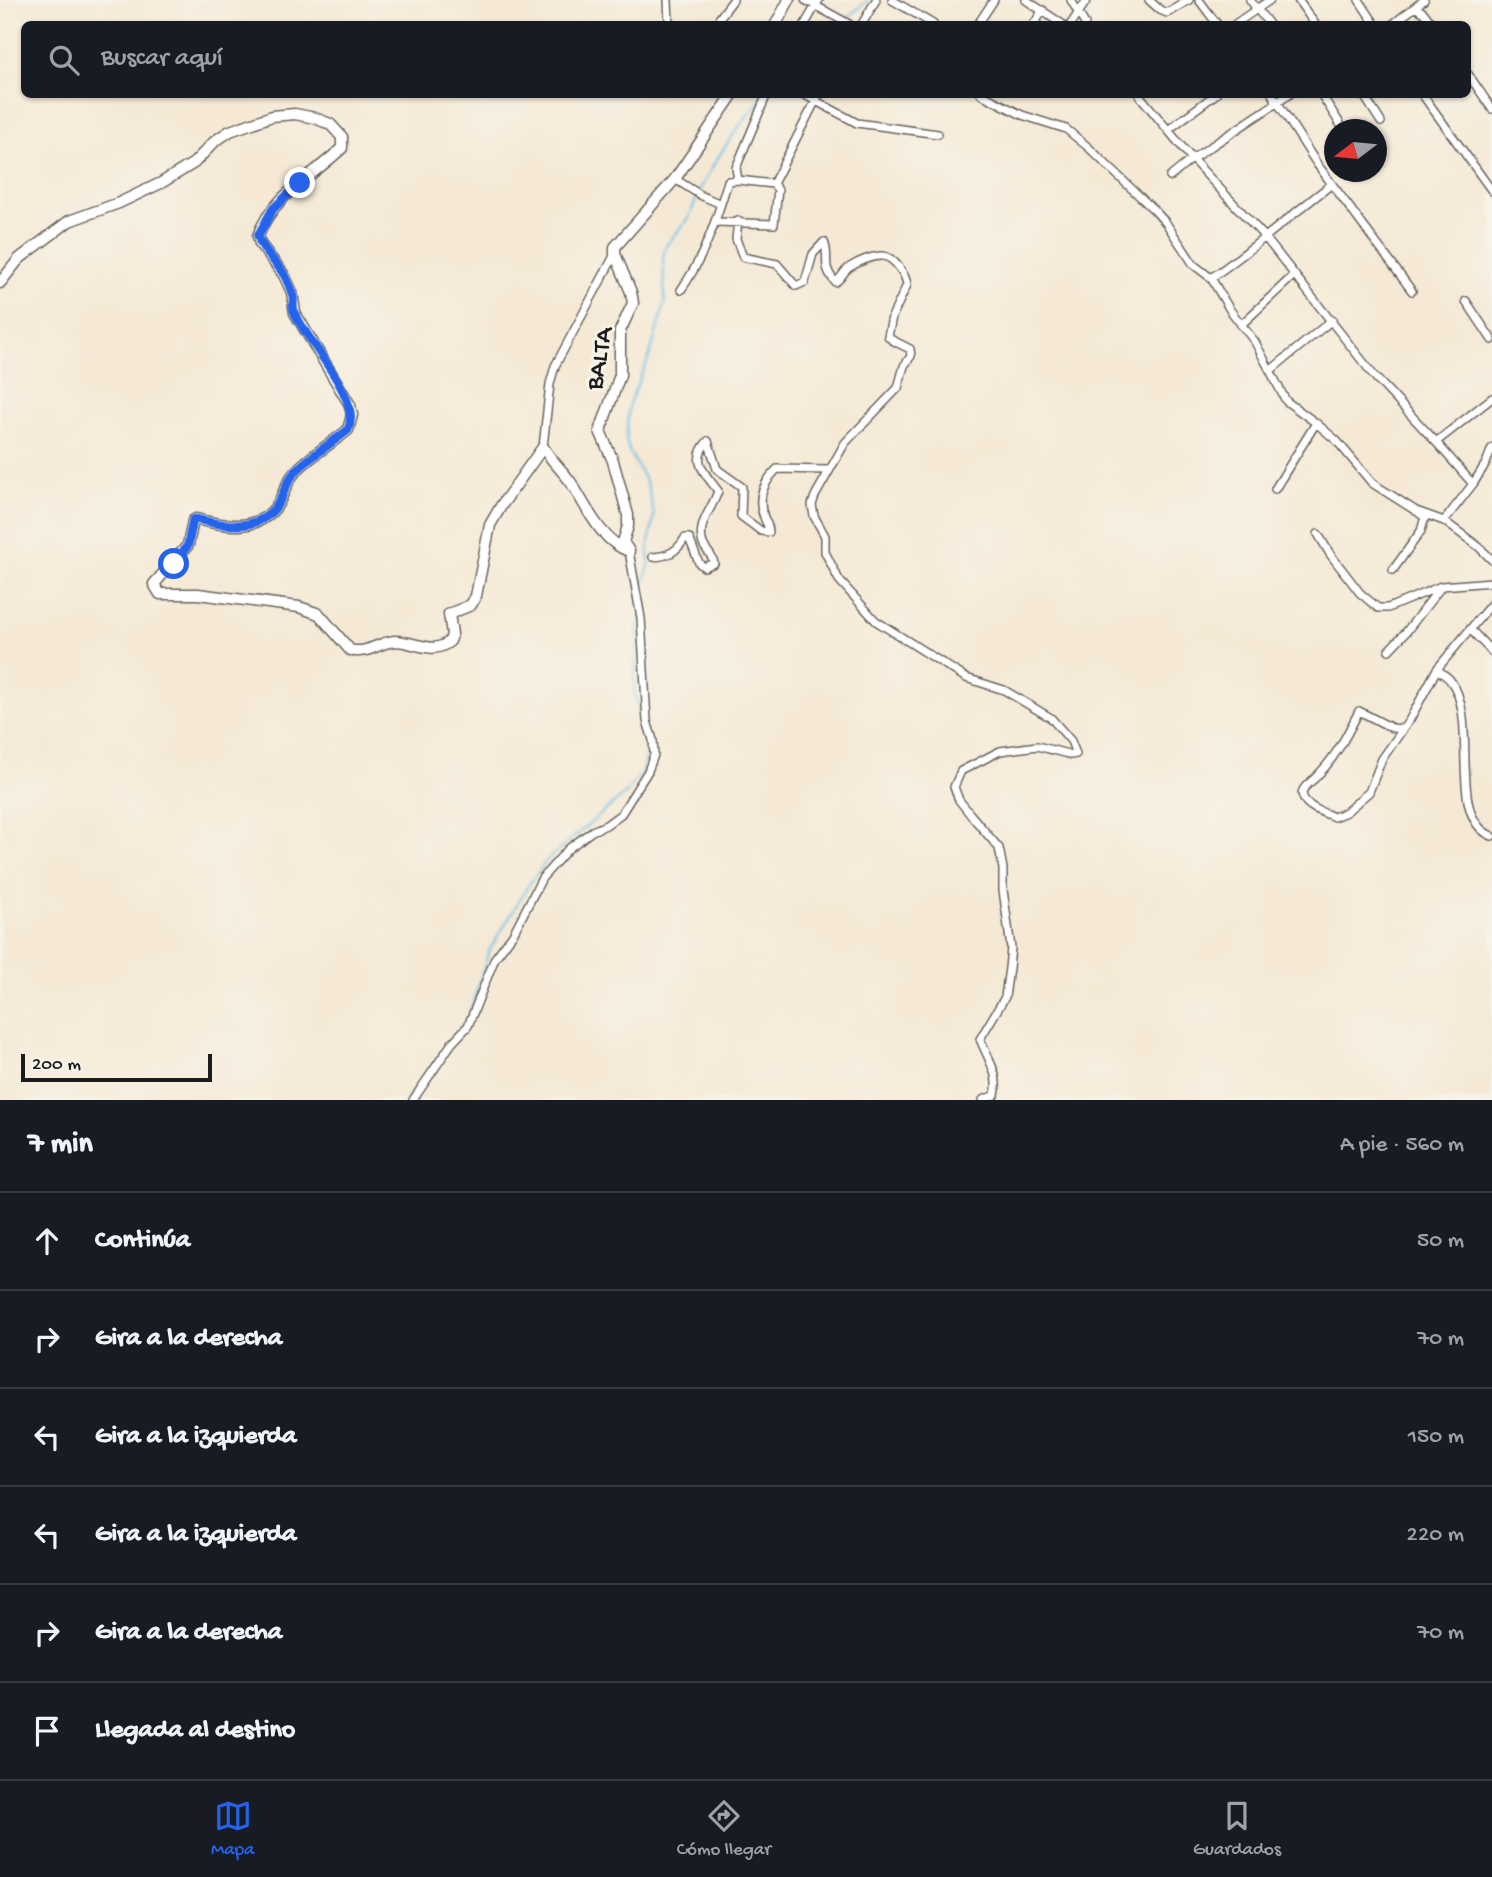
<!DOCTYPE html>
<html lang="es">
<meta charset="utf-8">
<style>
:root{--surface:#171b24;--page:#242831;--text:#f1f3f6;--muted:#9ea1a6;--line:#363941;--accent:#2563eb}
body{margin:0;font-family:"Gochi Hand",sans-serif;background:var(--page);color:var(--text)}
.compass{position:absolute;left:1324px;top:119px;width:63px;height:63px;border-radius:50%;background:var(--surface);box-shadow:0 2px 5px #0004;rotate:254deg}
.scale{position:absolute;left:21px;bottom:18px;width:191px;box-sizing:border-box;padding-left:7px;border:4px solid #1c1c1c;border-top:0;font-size:19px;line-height:24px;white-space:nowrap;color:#1c1c1c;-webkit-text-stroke:5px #f7f3e8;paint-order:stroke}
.stop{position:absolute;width:21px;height:21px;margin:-16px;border:5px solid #2563eb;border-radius:50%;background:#fff}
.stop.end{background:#2563eb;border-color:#fff;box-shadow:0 2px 7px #0008}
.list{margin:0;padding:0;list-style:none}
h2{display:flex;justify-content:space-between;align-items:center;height:91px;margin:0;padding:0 28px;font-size:30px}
h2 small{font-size:23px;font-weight:400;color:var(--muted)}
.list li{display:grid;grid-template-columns:46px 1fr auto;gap:21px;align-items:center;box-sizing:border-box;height:98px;padding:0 28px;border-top:2px solid var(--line)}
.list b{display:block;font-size:26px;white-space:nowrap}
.list em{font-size:23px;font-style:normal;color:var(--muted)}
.icon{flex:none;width:38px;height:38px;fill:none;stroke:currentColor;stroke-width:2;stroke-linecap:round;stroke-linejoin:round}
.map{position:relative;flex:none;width:1492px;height:1100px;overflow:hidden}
.search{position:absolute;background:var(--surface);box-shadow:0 2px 5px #0004;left:21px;right:21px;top:21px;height:77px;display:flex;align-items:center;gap:18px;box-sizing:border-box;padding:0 24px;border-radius:10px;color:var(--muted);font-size:26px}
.sheet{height:679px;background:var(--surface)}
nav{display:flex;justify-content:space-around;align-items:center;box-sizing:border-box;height:98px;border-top:2px solid var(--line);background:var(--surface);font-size:19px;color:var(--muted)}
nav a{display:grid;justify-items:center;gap:4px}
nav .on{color:var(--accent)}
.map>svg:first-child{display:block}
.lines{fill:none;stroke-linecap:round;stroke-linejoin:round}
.stream{stroke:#67bde4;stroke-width:2}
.street-casing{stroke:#68645d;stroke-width:10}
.secondary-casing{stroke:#68645d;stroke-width:13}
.street{stroke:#fff;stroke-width:7}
.secondary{stroke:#fff;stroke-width:10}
.route{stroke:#2563eb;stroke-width:9}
.labels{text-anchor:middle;stroke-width:6;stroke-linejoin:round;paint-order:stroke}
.street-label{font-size:26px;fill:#1c1c1c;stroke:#f7f3e8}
</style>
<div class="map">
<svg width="1492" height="1100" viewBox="0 0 1492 1100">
<rect width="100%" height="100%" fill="#f7f3e8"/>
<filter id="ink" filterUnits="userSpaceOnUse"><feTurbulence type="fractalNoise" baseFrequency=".0143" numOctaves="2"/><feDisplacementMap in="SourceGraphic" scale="14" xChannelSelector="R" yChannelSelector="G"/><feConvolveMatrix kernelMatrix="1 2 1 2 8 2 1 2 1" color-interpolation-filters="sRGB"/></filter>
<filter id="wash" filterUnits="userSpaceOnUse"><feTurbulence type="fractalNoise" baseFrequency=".00686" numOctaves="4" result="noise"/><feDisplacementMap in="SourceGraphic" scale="28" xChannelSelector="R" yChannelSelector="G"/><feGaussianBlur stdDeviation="1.57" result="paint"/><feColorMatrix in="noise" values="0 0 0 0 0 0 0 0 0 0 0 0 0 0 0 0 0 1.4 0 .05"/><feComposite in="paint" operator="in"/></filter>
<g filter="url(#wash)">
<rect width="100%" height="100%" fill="#f5e9d5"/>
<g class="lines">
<!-- stream -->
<path class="stream" d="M845,20l23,-20
M699,192c17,-35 38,-65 63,-94
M640,593l9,-26v-24l5,-28 -7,-31 -18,-33 -3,-12 3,-35 21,-49 15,-53 -2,-43 2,-12 24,-29 8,-21
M451,1040l18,-25 20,-64 42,-70 17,-22 78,-66 15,-19 7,-26 -14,-56 4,-69
M407,1100l34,-47"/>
</g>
</g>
<g filter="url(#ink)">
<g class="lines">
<defs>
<path id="street" d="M668,0l1,24
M805,0l44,24
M892,0l41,24
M1026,0l36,24
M1071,0l14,24
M1149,0l11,10 7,3 22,-13
M1199,0l18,24
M1250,0l19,24
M1298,0l17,24
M1359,0l16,24
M1415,7l9,6 8,11
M715,24l18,-24
M805,24l14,-24
M862,24l14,-24
M978,24l16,-24
M1034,24l9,-14
M1071,24l16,-24
M1235,24l35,-24
M1393,24l31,-24
M1468,74l24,35
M803,94l54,29 81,11
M981,94l41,21 44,14 22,18 67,64 11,12 28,42 17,13 19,32 25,32 31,59 30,22 21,18 35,42 44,28 28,10 35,26 13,13
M1272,94l45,70 95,127
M1321,94l23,36
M1363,94l18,28
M1422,94l70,97
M1140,96l28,34 48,-36
M1168,130l24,29 98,-65
M1170,177l22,-18 72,77 111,141 61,65 56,-44
M675,179l27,17 19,8
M738,180l35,4
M773,184l46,-90
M738,221l-2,18 7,18 34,7 19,22 9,-4 8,-28 11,-12c7,17 -4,21 11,40 7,-3 8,-11 15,-15 8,-5 23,-12 33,-11 11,1 23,19 24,29l-15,32 -4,19 4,4 18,9 1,7 -7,10 -6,22 -53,55 -30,53 -3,9 2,11 11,20v16l14,28 37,41 90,57 38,12 47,28 20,23 5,13 -4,1 -35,-9 -37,5 -39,20 -7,16 5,13 11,14 29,34 4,21v21l8,58 -2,20 -4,29 -25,42c8,20 20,36 15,56l-12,5
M717,222l57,2 4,-34 -5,-6
M1211,278c42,-29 80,-63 121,-94
M681,290c24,-34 35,-70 47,-109l10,-1 -2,-12 31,-74
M1466,301l26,39
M1241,325l53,-50
M1271,370l61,-50
M1436,442l37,42 -29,37
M543,447l7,-63 5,-18 60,-112
M1473,484l13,-21 6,-15
M1275,489l41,-66
M1318,534l12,20 30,39 18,15h10l53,-22 51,-4
M653,557c15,-1 24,-5 32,-19h4l10,25 5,4 10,-4c-2,-9 -8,-12 -11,-19 -7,-20 10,-36 15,-53 -12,-17 -29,-30 -10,-50l9,28 25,18 -1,29 20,15 8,1c0,-8 -3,-8 -5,-15 -8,-19 0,-35 13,-48l51,1
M1393,570l28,-39 4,-14 -6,-4
M1471,630l21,22
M1389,650l17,-18 35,-45
M1437,669c4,4 10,7 13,11 31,38 -5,138 42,156
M1403,729l-11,-1 -33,-17c-12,24 -23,46 -42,65 -5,6 -18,12 -14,21 4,11 22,16 31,20l12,-5 23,-20 13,-33 28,-40 27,-50 55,-66
M413,1100l39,-57 16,-17 27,-68 18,-24 29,-56 26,-29 24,-18 14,-6 15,-11 27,-43 6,-16 -1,-15 -6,-19 -6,-103 -12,-67"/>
<path id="secondary" d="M776,24l13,-24
M0,283l19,-24 50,-38 50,-18 42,-20 33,-20 21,-22 15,-10 42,-15 23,-2 20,4 15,6 12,13v11c-29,28 -70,48 -84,88l2,8 24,31 8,17 3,21 55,92 2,10 -4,15c-16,13 -36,25 -51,40 -9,9 -11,18 -16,28 -16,35 -54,29 -85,21l-3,2 -5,24 -34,39 6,10h38l101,13 20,7 31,36c17,5 29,-8 45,-9 19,0 38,15 55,0l2,-7 -3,-20 22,-9 5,-9 14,-71 11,-19 42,-59c7,12 18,22 27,34 16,24 30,60 59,70l-6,-9 5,-16v-11l-15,-54 -13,-30 20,-56v-44l13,-28 -2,-11 -16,-38v-7l60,-68 58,-85"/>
</defs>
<!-- street casing -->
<use href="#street" class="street-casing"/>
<!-- secondary casing -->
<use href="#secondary" class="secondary-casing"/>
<!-- street -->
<use href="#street" class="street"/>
<!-- secondary -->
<use href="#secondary" class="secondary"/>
</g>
</g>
<g class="lines" filter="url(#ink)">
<!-- route -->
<path class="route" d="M174,564l14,-19 5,-25 3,-1c31,8 69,14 85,-21 5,-11 7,-19 16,-28 15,-15 35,-27 51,-40 15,-33 -42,-87 -54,-119 -2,-5 0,-10 -1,-15 -2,-7 -5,-14 -8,-20 -8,-14 -23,-25 -27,-40l15,-27 27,-26"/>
</g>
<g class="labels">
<!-- street labels -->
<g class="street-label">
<text transform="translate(597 358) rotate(-80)" y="9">BALTA</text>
</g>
</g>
</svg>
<svg class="compass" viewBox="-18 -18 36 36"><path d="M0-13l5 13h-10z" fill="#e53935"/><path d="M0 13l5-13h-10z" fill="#9ea1a6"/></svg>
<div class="scale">200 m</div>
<div class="stop" style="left:174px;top:564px"></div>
<div class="stop end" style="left:300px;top:183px"></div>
<div class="search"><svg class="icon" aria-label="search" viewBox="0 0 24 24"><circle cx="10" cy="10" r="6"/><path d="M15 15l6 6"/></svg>Buscar aquí</div>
</div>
<section class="sheet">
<h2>7 min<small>A pie · 560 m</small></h2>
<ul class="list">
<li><svg class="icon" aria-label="ahead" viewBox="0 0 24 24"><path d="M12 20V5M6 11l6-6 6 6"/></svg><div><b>Continúa</b></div><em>50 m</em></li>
<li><svg class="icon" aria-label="right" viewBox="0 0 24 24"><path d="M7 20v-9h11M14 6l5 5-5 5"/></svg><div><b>Gira a la derecha</b></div><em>70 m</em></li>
<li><svg class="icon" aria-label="left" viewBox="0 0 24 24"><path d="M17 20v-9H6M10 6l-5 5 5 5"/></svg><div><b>Gira a la izquierda</b></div><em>150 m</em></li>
<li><svg class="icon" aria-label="left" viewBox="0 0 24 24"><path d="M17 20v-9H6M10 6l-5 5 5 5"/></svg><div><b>Gira a la izquierda</b></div><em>220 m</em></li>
<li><svg class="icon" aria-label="right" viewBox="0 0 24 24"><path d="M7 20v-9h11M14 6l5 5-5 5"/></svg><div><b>Gira a la derecha</b></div><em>70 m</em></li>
<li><svg class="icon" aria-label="arrive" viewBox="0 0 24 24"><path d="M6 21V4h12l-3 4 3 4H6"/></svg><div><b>Llegada al destino</b></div></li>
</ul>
</section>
<nav>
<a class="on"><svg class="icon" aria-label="map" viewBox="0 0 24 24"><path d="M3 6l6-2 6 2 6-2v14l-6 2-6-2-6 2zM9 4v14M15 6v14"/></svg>Mapa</a>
<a><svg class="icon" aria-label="directions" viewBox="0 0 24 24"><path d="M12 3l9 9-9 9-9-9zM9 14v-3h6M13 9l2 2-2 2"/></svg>Cómo llegar</a>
<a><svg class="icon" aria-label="saved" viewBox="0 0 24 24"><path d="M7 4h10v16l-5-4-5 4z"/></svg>Guardados</a>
</nav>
